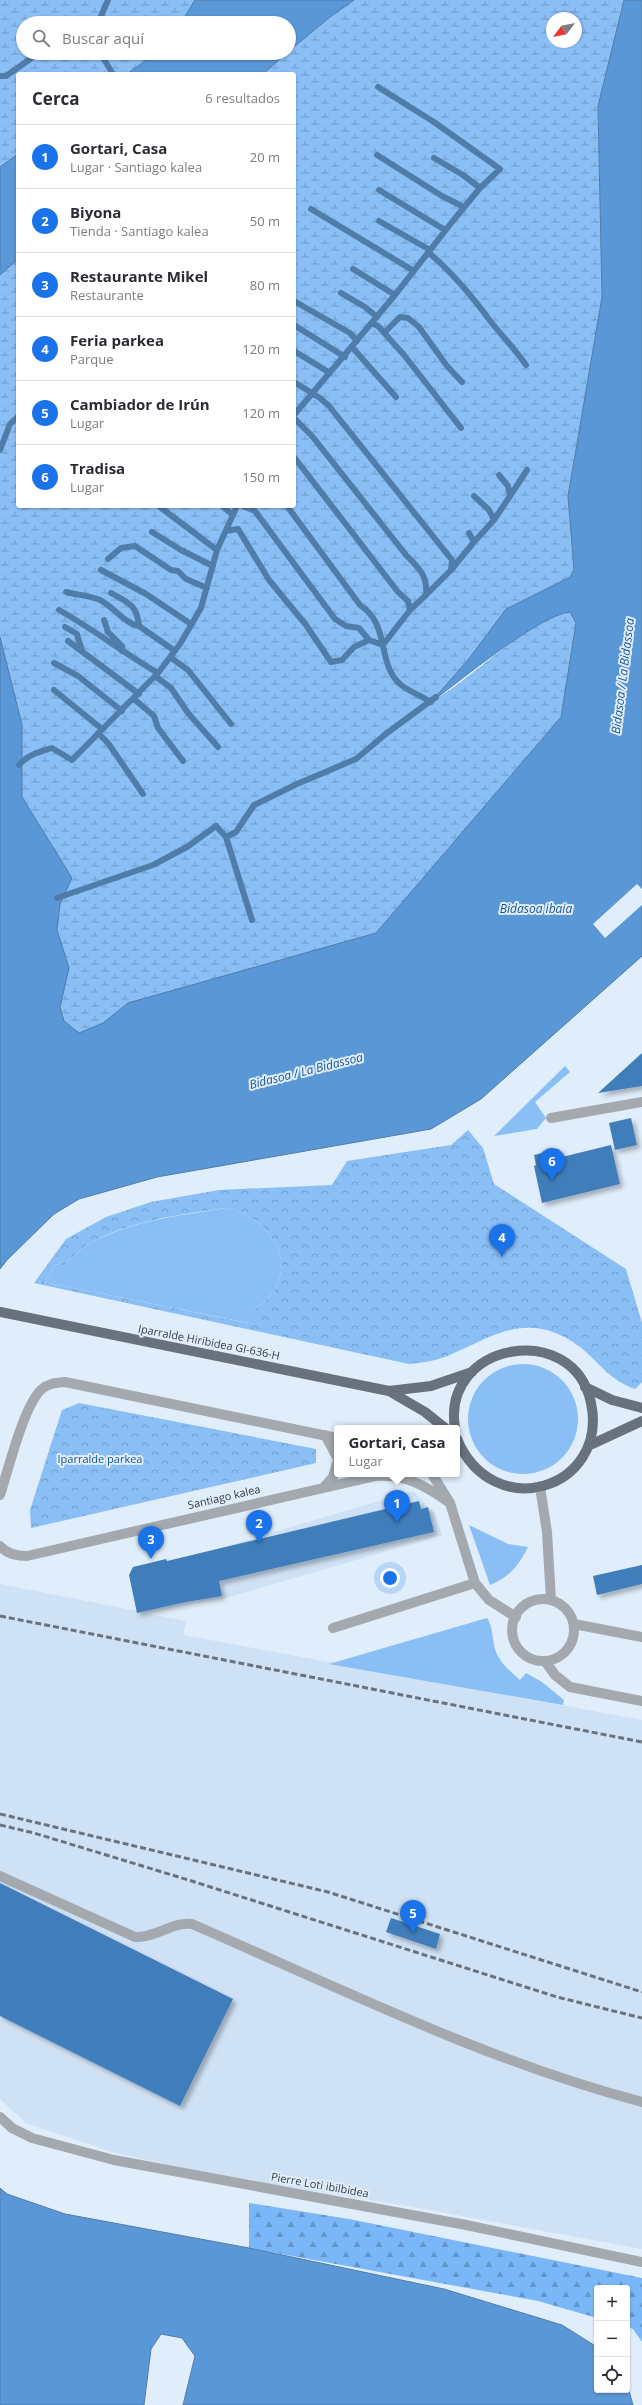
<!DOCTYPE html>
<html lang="es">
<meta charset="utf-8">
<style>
:root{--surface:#fff;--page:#f2f2f3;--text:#2b2b33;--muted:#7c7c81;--line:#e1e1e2;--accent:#1a73e8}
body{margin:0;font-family:"Open Sans",sans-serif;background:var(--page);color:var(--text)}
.controls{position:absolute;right:12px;bottom:12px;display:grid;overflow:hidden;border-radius:4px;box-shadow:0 1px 3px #0004}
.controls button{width:36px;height:36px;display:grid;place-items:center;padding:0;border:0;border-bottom:1px solid var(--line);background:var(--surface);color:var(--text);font:20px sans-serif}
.compass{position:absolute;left:546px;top:12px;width:36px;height:36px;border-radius:50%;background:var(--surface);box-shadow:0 1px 3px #0004;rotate:238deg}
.you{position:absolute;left:390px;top:1578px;width:14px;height:14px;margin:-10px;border:3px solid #fff;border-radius:50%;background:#1a73e8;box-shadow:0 0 0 6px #1a73e833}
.badge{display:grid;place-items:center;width:26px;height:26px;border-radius:50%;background:var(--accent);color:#fff;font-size:13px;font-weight:700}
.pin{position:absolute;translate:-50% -33px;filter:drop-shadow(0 1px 2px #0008)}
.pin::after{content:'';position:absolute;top:21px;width:14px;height:12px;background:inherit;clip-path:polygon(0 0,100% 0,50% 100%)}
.popup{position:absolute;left:334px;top:1425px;width:126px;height:52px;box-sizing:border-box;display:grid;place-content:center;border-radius:4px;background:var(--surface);filter:drop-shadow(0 1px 3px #0005);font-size:13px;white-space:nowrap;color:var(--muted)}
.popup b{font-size:15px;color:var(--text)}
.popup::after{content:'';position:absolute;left:50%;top:100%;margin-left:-8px;border:8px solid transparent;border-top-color:var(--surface)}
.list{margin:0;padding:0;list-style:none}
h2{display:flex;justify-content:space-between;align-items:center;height:52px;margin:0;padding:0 16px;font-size:17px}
h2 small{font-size:13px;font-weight:400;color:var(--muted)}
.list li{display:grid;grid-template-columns:26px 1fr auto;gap:12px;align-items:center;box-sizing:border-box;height:64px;padding:0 16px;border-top:1px solid var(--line)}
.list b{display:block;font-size:15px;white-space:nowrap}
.list p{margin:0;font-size:13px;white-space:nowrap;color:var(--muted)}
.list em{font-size:13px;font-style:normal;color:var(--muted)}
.icon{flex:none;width:22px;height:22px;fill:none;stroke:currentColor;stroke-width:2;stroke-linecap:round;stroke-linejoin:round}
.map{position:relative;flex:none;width:642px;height:2405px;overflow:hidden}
.search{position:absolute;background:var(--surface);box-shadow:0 1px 3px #0004;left:16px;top:16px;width:280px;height:44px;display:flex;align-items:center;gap:10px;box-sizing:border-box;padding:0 14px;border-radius:22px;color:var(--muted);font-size:15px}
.panel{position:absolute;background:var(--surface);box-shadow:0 1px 3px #0004;left:16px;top:72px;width:280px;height:436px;border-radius:4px}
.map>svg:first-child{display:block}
.built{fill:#cfe1f4}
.green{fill:#8abff6}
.forest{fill:url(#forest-firs)}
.wetland{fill:url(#wetland-marsh);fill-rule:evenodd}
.park{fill:url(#park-crowns);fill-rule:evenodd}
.water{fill:#5a97d6;stroke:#507caa}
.pier{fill:#e0edfb}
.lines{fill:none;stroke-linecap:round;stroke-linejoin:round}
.stream{stroke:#507caa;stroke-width:6}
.building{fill:#417ebb;filter:url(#shadow)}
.minor{stroke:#a3a9af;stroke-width:10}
.major{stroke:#68727c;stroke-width:10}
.rail{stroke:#6b727b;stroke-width:3;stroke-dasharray:6 3;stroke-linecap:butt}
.labels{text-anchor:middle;stroke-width:4;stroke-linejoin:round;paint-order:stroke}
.street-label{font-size:11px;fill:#383d43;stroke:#e0edfb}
.park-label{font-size:11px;fill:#165793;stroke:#e0edfb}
.water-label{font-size:12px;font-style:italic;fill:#165792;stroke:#e0edfb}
</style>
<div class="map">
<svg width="642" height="2405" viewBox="0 0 642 2405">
<defs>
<pattern id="forest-firs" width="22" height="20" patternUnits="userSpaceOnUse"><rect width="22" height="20" fill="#79b7f8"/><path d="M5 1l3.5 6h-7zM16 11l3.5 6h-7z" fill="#6496ca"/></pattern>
<pattern id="wetland-marsh" width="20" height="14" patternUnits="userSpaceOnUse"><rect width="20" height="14" fill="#8abff6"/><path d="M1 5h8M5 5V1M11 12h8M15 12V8" fill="none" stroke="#729cc9"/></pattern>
<pattern id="park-crowns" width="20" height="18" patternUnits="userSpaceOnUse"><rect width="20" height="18" fill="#8abff6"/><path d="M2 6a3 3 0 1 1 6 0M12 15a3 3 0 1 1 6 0" fill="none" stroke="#729cc9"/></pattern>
<filter id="shadow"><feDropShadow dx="3.5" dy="3.5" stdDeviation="2" flood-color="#0004"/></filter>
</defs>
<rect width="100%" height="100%" fill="#e0edfb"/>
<!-- built -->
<path class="built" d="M413,1491l22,23 7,21 -209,61 -89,17 42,8 -3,14 459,85v529l-229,-42 -201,-33 -97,-21 -89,-30 -26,-24v-515l137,27 -8,-36z"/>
<!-- green -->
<path class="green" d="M565,1066l5,6 -35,30 11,16 -9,11 -43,7z
M226,1208c34,7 69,42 50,79 -7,12 -16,18 -27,26v10l-205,-41 12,-18 7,2c8,-7 16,-17 26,-22 42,-24 90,-28 137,-36z
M468 1419a55 55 0 1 1 110 0a55 55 0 1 1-110 0Z
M469,1525l39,19 20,3c-9,18 -19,31 -38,38z
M487,1618c6,10 5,17 7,27 3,16 15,25 26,35l6,-7 16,9 22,18 -1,5 -234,-41z"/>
<!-- forest -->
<path class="forest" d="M249,2203l100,16 293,59v64l-9,-13 -6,-2v-39h-30v30l-59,-17 -289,-53z"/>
<!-- wetland -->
<path class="wetland" d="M0,0h227l-12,23h-192v30h181l-6,21h-180v432h276v-432h-74l32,-21h37v-30l32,-23h303l-26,106 4,191 -34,199 6,74 -4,7 -64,32 -38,51 -35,40c39,-19 96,-84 138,-88l5,11 -15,94 -184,216 -327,127 -50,-311zM552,18h24v24h-24z"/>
<!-- park -->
<path class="park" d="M468,1130l15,18 11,36 132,85 16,54v59l-7,7c-30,-10 -40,-35 -67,-50 -47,-27 -81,1 -123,18 -12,4 -24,6 -36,7l-375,-81 32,-44 40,-22 45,-15 68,-12 113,-5 15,-24 104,-16zM226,1208c34,7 69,42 50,79 -7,12 -16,18 -27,26l-1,10 -204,-41 12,-18 7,2c8,-7 16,-17 26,-22 41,-24 90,-29 137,-36z
M79,1403l237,46v14l-285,65 -1,-18 32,-100z"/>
<!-- water -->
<path class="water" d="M195,0h159l-24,17 -41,34v-28h-108z
M624,0h18v956l-161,143 -50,30 -274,48 -78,22 -25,15 -47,46 -7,9v-632l22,88v72l50,81 -12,26 -3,26 12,38 -9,39 4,14 15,12 24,-10 25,-20 248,-70 185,-216 15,-94 -6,-11c-31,3 -110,69 -139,90l37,-42 38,-51 64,-32 4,-7 -6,-74 34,-199 -4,-191z
M156,53h131l-24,21h-136z
M18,154v105l-18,16v-108z
M0,2188l7,6 58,20 184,34 195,41 118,36 35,22v43h30v-6l6,21h-450l12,-49 -13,-18 -21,-4 -10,15 -7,56h-144z"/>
<!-- pier -->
<path class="pier" d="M637,884l5,5v16l-37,33 -12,-14z"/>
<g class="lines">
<!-- stream -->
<path class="stream" d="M98,23l10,-23
M100,53l13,21
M0,76h6l33,-23
M377,155l65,41 22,11
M434,158l29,17 17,13
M379,190l66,40
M311,209l103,62
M379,221l51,29
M428,252c25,21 44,44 63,70 12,15 24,27 35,43
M353,269l42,26
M341,293l24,14 12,10
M294,301l56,32 7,8
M372,323l6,3 26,29 57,73
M294,325l51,32
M384,333l16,-16 8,1 11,9 28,39 15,16
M352,347l44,50
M294,351l36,22
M294,382l26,16 9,8 123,154 -1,10 -25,25
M294,415l101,-120 57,-73 28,-34 20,-19 -66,-47 -56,-35
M294,418l18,18 94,119c13,13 22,21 20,40l-16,15
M0,450l10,-26 8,-7
M294,457l104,135 10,9 2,9 -27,35
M510,496l17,-26
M222,506l11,9
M243,506l12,5 80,108 11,7 13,2 10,12
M287,506l73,99c31,20 16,59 41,80 9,7 21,11 30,17
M160,507l57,43
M494,520l16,-24 -2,-10 -9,-11
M226,531l12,-2 31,51 37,45 25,37 11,-2 12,-13 15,-7 14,5
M152,532l29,18 32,16
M474,542l20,-22 -5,-10 -15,-14
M108,559l13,-11 14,-2 36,24 7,1 8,8 21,9
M101,570l45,24 45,30
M451,570l23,-28 -5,-9
M66,592c11,3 25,4 34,8 14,7 25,24 39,26
M111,593c18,10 26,12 28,33l36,25
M59,610c34,19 65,43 99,63
M104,620l4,12 14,14v5
M65,627l12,7 5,17
M68,641l71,53
M170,657l18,13 43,54
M54,663l24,13 44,35
M155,676l16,12 17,25 30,34
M54,690l48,39
M134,699l20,17 4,12 25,33
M98,733l10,10 35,51
M19,765c8,-10 20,-13 33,-17l20,12 86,-87 22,-29 21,-36 16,-58 20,-44
M226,837l26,83
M57,898l96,-33 34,-18 29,-21 10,11 10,-5 18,-27 43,-21 59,-25 31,-26 49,-36"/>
</g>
<!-- building -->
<path class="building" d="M642,1053v33l-44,7z
M631,1118l6,27 -22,5 -6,-27z
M611,1145l9,39 -78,19 -8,-37 2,-1 -2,-10 25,-6 3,8z
M419,1501l2,8 7,-2 6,25 -215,49 3,15 -36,6 -49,11 -8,-38 4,-8 33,-8 1,2z
M642,1565v19l-45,11 -4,-19z
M0,1883l233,116 -53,107 -180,-90z
M391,1918l49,16 -4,15 -50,-17z"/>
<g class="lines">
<!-- minor -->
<path class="minor" d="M551,1118l91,-16
M325,1435l12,22
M432,1474l18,29 25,80 14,17 27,17
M324,1487l9,-10 4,-14
M540,1487l7,45 4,68
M0,1495c8,-24 24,-91 42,-106 7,-6 14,-6 23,-7l272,56
M0,1546c7,8 17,10 27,10l349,-80c30,-2 50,10 74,27
M512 1630a31 31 0 1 1 62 0a31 31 0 1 1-62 0Z
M574,1624l68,13
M333,1628l142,-45
M545,1661l10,14 15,12 72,14
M0,1876l135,61c21,1 36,-15 57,-13 148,64 294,137 450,178
M0,2117l12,11 20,10 82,22 352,65 176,37"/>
<!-- major -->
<path class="major" d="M0,1312l389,79 42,-5 41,-14
M585,1387l27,13 30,8
M389,1391l36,21 20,16
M455,1428c-14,-86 119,-109 136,-25 18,86 -98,122 -134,36
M588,1446l54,-25"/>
<!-- rail -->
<path class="rail" d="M0,1616l642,126
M0,1814l328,78 314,100
M0,1825l34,8 164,50 359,114 85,21"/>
</g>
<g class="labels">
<!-- street labels -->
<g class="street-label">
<text transform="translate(209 1342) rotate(11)" y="4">Iparralde Hiribidea GI-636-H</text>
<text transform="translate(224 1497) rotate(-13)" y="4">Santiago kalea</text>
<text transform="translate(320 2185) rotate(10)" y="4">Pierre Loti ibilbidea</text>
</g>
<!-- park labels -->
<g class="park-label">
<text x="100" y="1463">Iparralde parkea</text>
</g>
<!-- water labels -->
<g class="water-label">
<text transform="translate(623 676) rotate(-83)" y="4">Bidasoa / La Bidassoa</text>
<text x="536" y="913">Bidasoa ibaia</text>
<text transform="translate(306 1071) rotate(-14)" y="4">Bidasoa / La Bidassoa</text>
</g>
</g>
</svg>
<div class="controls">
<button>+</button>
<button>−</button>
<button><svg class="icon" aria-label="locate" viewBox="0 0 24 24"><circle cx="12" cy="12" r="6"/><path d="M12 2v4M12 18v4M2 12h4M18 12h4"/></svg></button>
</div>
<svg class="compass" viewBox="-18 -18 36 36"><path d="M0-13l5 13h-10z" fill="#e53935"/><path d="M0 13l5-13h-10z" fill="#7c7c81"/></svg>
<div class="you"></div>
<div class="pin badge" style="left:397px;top:1523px">1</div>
<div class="popup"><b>Gortari, Casa</b>Lugar</div>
<div class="pin badge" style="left:259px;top:1543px">2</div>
<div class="pin badge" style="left:151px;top:1559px">3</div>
<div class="pin badge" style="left:502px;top:1257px">4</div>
<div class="pin badge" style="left:413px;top:1933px">5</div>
<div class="pin badge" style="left:552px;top:1181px">6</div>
<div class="search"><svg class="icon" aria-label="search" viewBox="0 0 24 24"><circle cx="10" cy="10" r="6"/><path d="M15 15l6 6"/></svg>Buscar aquí</div>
<section class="panel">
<h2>Cerca<small>6 resultados</small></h2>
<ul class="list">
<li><span class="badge">1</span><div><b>Gortari, Casa</b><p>Lugar · Santiago kalea</p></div><em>20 m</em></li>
<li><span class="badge">2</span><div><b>Biyona</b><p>Tienda · Santiago kalea</p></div><em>50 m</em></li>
<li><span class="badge">3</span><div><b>Restaurante Mikel</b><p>Restaurante</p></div><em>80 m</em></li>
<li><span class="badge">4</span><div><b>Feria parkea</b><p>Parque</p></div><em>120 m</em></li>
<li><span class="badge">5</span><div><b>Cambiador de Irún</b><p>Lugar</p></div><em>120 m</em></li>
<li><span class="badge">6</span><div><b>Tradisa</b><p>Lugar</p></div><em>150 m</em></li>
</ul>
</section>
</div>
